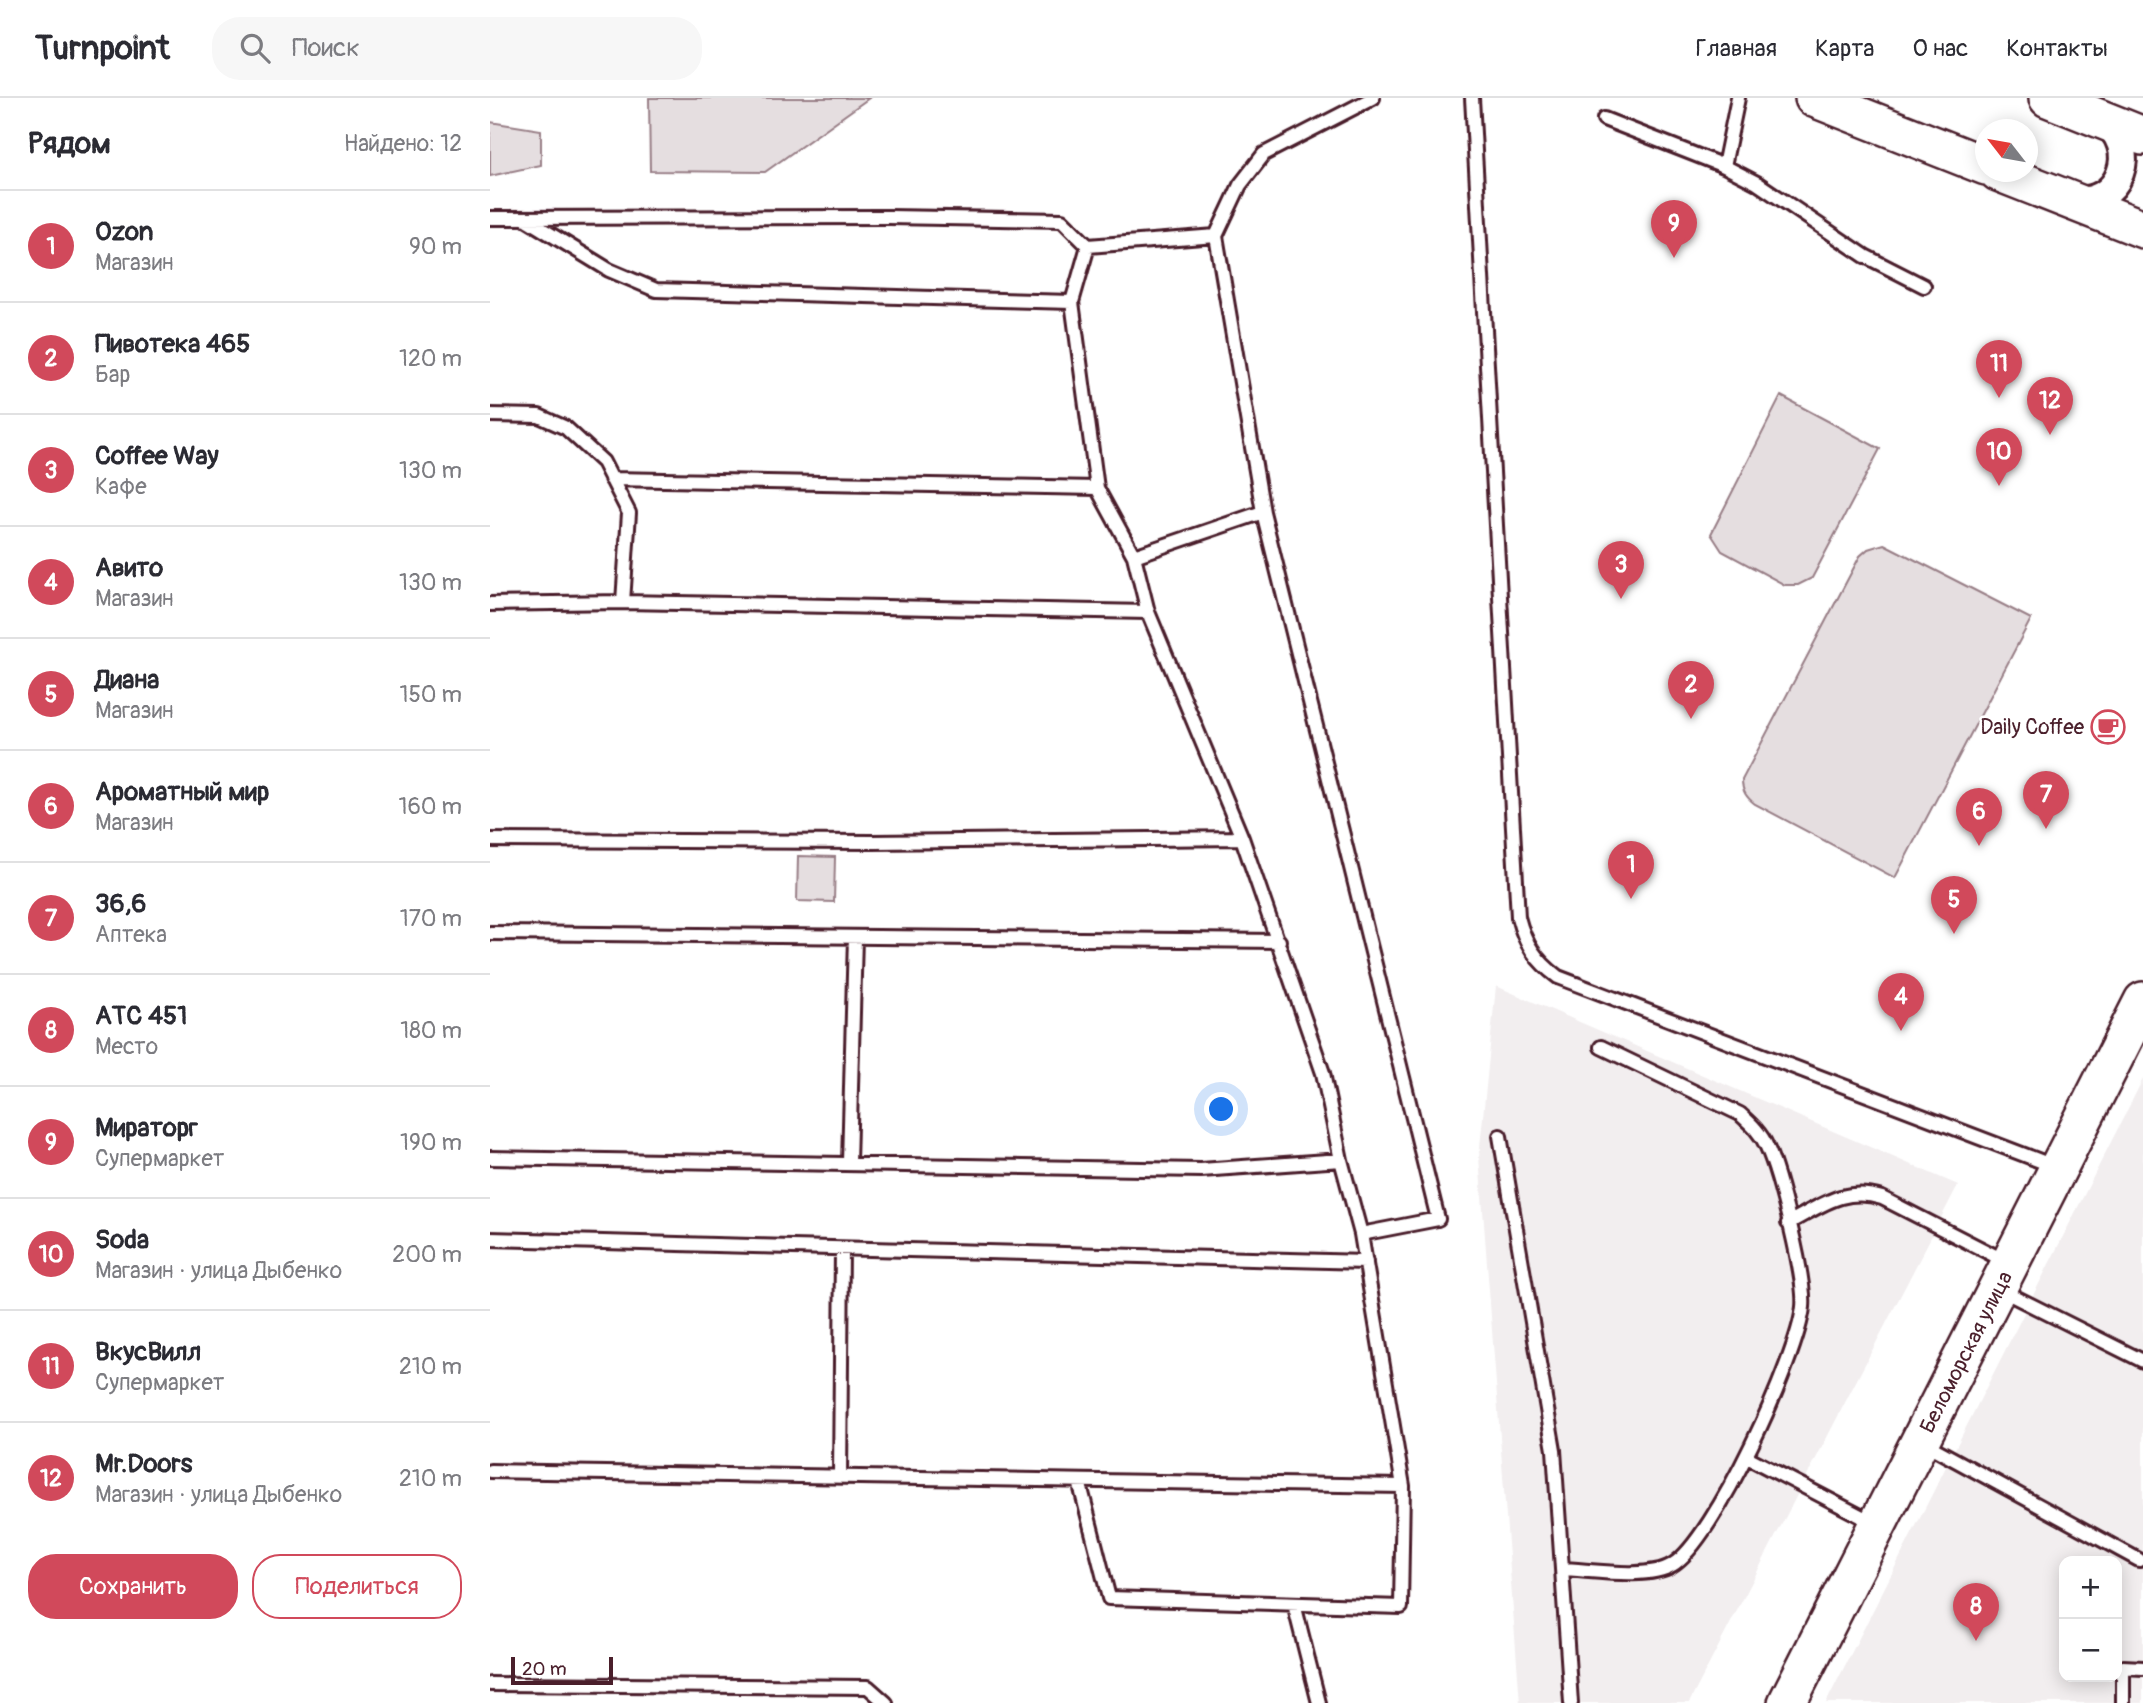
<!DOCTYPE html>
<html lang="ru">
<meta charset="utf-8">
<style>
:root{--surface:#fff;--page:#f7f7f7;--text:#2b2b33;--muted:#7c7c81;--line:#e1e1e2;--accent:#d1495b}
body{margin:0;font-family:Pangolin,sans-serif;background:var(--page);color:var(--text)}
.controls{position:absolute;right:21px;bottom:21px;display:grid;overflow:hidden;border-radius:14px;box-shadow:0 4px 18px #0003}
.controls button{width:63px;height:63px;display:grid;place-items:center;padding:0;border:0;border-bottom:2px solid var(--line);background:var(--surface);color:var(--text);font:35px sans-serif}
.compass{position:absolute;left:1485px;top:21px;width:63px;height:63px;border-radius:50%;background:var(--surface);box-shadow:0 4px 18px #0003;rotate:301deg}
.scale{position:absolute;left:21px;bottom:18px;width:102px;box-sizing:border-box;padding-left:7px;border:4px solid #4a1f2b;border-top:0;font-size:19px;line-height:24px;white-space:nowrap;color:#4a1f2b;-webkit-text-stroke:5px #fff;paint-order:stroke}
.you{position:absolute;left:732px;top:1012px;width:24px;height:24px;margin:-18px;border:5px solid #fff;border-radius:50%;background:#1a73e8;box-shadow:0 0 0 10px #1a73e833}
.badge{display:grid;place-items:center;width:46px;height:46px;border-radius:50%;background:var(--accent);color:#fff;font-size:23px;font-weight:700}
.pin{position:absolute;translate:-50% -58px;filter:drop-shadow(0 2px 4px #0008)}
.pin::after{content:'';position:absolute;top:37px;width:24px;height:21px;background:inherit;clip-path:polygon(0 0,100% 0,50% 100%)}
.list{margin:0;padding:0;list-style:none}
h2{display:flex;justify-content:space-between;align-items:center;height:91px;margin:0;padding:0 28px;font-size:30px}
h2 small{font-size:23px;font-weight:400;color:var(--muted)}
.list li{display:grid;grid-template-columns:46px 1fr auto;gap:21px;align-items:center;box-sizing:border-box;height:112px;padding:0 28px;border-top:2px solid var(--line)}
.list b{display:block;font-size:26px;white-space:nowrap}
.list p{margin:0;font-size:23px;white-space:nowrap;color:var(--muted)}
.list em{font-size:23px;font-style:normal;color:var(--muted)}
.actions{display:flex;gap:14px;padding:21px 28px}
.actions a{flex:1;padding:16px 0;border:2px solid var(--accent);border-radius:28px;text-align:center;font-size:24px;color:var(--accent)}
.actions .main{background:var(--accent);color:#fff}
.icon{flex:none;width:38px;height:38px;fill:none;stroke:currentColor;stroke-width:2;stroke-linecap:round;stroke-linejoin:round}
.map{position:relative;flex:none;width:1653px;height:1605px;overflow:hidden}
header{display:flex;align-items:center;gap:42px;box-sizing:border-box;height:98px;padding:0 35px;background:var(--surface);border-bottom:2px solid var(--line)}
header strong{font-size:33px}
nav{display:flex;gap:38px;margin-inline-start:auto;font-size:24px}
.search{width:490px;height:63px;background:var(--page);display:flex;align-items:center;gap:18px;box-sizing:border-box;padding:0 24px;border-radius:28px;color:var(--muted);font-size:26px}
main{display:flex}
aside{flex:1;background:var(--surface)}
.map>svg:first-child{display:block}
.built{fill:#f2eeef;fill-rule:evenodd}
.green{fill:#e5dee0;stroke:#987e86;stroke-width:2}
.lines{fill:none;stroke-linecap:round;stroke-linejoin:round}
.service-casing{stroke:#4a1f2b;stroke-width:18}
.minor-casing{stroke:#4a1f2b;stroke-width:32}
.secondary-casing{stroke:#4a1f2b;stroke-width:42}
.service{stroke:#fff;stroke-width:12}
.minor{stroke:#fff;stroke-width:26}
.secondary{stroke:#fff;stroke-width:37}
.labels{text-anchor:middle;stroke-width:5;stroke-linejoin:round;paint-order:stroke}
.poi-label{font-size:21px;fill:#4a1f2b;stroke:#fff;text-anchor:end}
.street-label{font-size:21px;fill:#4a1f2b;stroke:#fff}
</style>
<header>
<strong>Turnpoint</strong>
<div class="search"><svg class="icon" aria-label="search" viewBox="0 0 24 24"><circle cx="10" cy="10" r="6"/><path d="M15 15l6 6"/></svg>Поиск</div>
<nav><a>Главная</a><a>Карта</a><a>О нас</a><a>Контакты</a></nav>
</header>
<main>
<aside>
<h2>Рядом<small>Найдено: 12</small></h2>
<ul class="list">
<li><span class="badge">1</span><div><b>Ozon</b><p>Магазин</p></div><em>90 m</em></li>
<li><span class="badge">2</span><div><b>Пивотека 465</b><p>Бар</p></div><em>120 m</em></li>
<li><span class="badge">3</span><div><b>Coffee Way</b><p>Кафе</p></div><em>130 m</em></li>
<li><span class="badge">4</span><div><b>Авито</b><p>Магазин</p></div><em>130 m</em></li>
<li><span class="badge">5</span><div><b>Диана</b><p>Магазин</p></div><em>150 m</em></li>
<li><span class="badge">6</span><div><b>Ароматный мир</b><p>Магазин</p></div><em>160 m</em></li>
<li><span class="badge">7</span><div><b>36,6</b><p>Аптека</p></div><em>170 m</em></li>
<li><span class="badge">8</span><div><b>АТС 451</b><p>Место</p></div><em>180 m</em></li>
<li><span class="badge">9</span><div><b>Мираторг</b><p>Супермаркет</p></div><em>190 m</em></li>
<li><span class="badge">10</span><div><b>Soda</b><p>Магазин · улица Дыбенко</p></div><em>200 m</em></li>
<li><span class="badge">11</span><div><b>ВкусВилл</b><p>Супермаркет</p></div><em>210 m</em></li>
<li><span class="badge">12</span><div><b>Mr.Doors</b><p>Магазин · улица Дыбенко</p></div><em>210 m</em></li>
</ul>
<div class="actions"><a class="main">Сохранить</a><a>Поделиться</a></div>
</aside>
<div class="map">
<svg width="1653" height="1605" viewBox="0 0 1653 1605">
<rect width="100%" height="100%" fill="#fff"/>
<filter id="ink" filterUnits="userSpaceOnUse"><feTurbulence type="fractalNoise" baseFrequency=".0143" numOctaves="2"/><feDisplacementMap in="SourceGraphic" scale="14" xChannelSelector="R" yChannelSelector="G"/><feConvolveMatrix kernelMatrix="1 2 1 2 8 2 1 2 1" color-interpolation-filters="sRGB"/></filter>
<g filter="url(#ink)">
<!-- built -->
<path class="built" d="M1006,888l462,199 -269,518h-169l-41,-546z
M1653,981v624h-317zM1574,1463h53v116h-53z"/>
<!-- green -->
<path class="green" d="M159,0h220l-104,74 -115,-1z
M0,24l51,8v35l-51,11z
M1291,298l99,53 -68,129 -14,7h-13l-63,-34 -11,-17z
M1394,446l147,75 -136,259 -140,-74c-9,-7 -13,-13 -13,-24l118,-224 8,-7z
M308,758l37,1 -1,45 -37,-1z"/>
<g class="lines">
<defs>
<path id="service" d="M982,0l46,819c7,27 18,44 40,60l498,190
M1114,21l120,47 33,17 108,73 59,30
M1234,68l14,-68
M0,120l399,-1 173,3 26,26 128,-10
M34,120l85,52 47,20 416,12 25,186 -486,-9
M582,204l16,-56
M0,317l49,1 27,12 37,34 26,51 -6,89
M644,458l129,-44
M0,506l133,-2 525,10
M0,742l383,2 369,-4
M0,835l789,8
M1010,1038l54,314 17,253
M0,1060l711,12 140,-10
M359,1065l6,-226
M1298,1125c33,-17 56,-37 94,-25l127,65
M871,1136l77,-15 -175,-707 -47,-276 24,-51 24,-31 109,-56
M0,1141l876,23
M1511,1192l142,71
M1434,1345l215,117
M1257,1359l127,66
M0,1373l913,15
M350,1379l2,-228
M589,1383l30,117 292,9 2,-121 -42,-252 -20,-74 -18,-87 -81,-235 -94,-226 -14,-56 -37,-68
M1072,1471c29,1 86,11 110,-4 42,-24 126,-209 131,-258 3,-27 -24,-134 -36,-160 -6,-14 -16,-23 -27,-33l-139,-67
M804,1506l25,99
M0,1586l378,3 18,16
M1633,1605v-36l20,1"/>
<path id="minor" d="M1580,101c50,11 73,-53 31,-79"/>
<path id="secondary" d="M1324,0l172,68
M1558,0l95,38
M1508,74l145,57
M1297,1605l356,-702"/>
</defs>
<!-- service casing -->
<use href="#service" class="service-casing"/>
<!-- minor casing -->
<use href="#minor" class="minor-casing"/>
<!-- secondary casing -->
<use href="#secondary" class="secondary-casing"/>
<!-- service -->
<use href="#service" class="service"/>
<!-- minor -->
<use href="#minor" class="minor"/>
<!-- secondary -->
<use href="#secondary" class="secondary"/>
</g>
</g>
<!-- icons -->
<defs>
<symbol id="cafe-ring" viewBox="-11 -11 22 22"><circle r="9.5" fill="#fff" stroke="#d1495b" stroke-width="1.5"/><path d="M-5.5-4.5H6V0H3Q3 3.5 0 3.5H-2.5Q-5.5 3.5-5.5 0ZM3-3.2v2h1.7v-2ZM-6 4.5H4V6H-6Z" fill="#d1495b"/></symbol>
</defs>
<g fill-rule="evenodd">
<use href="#cafe-ring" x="1599" y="610" width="38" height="38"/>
</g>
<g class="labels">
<!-- poi labels -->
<g class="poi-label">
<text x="1594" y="636">Daily Coffee</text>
</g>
<!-- street labels -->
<g class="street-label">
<text transform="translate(1476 1254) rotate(-63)" y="7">Беломорская улица</text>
</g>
</g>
</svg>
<div class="controls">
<button>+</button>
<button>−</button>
</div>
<svg class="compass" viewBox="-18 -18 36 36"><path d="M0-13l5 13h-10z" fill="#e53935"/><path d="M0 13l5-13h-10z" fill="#7c7c81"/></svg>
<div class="scale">20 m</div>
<div class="you"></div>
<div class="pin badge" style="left:1141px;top:801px">1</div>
<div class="pin badge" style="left:1201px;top:621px">2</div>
<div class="pin badge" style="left:1131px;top:501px">3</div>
<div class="pin badge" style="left:1411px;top:933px">4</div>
<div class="pin badge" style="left:1464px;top:836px">5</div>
<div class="pin badge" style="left:1489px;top:748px">6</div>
<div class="pin badge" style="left:1556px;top:731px">7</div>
<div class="pin badge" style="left:1486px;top:1543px">8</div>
<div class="pin badge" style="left:1184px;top:160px">9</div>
<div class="pin badge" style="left:1509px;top:388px">10</div>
<div class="pin badge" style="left:1509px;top:300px">11</div>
<div class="pin badge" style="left:1560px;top:337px">12</div>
</div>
</main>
